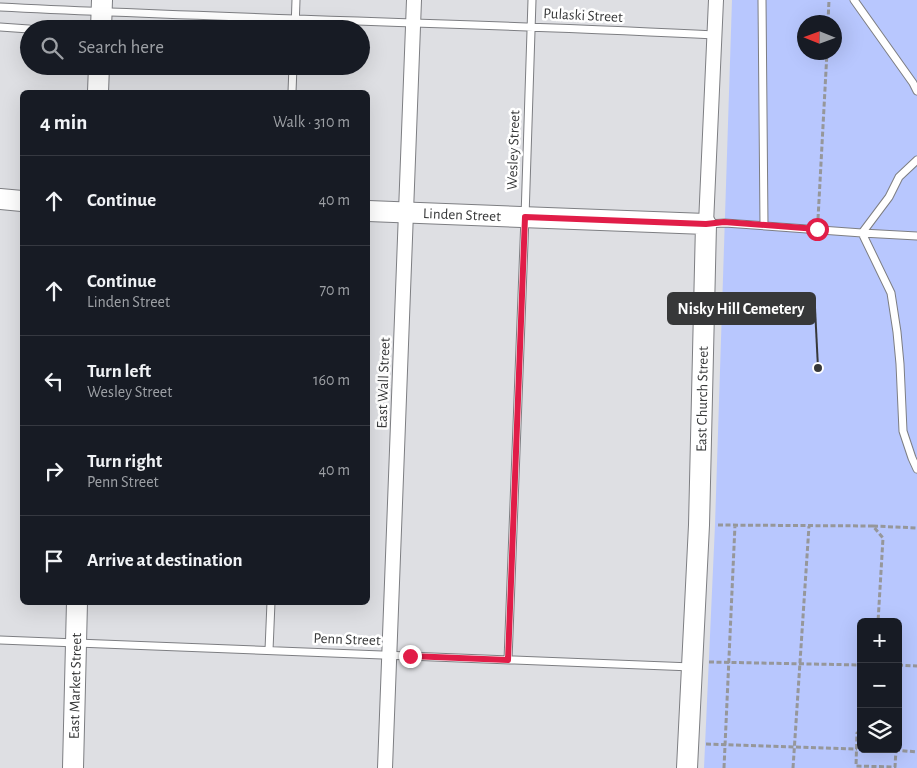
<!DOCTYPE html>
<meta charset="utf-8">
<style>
:root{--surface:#171b24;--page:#20242c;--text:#f1f3f6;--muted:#9ea1a6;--line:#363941}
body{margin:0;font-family:"Alegreya Sans",sans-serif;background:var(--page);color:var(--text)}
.controls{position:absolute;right:15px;bottom:15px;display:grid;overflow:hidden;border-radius:8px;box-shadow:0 5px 20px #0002}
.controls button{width:45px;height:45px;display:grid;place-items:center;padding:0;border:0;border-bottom:1px solid var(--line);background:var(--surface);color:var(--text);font:25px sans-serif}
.compass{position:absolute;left:797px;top:15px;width:45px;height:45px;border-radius:50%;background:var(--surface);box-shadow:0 5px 20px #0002;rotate:271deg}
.stop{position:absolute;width:15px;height:15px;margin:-11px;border:4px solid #e11d48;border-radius:50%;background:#fff}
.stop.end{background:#e11d48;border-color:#fff;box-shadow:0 1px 5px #0008}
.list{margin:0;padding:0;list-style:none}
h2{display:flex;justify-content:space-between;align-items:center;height:65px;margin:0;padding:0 20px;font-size:21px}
h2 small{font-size:16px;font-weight:400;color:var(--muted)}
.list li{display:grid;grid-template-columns:32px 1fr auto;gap:15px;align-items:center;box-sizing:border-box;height:90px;padding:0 20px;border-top:1px solid var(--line)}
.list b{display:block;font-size:19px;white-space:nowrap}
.list p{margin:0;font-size:16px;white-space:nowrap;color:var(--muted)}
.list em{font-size:16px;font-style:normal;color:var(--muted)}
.icon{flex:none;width:28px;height:28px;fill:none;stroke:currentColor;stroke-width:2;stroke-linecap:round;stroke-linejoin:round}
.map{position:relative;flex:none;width:917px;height:768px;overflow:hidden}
.search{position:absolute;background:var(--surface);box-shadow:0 5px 20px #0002;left:20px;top:20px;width:350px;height:55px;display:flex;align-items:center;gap:12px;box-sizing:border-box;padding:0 18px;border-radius:28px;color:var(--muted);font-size:19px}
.panel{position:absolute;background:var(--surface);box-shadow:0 5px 20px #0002;left:20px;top:90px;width:350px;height:515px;border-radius:8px}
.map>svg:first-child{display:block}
.green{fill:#b8c7fe;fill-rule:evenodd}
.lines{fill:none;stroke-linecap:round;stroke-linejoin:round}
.lane-casing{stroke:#7d7e82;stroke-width:9}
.street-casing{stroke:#7d7e82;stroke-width:16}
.secondary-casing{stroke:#7d7e82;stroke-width:22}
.path{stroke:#96979a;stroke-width:3;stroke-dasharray:5 2.5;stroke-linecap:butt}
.lane{stroke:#fff;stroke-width:7}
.street{stroke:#fff;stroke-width:14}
.secondary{stroke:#fff;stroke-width:20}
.route{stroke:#e11d48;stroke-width:6}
.labels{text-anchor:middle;stroke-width:5;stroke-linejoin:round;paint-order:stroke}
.street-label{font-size:15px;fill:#373839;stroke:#fff}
.leader{fill:none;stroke:#373839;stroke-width:2}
.callout-dot{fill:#373839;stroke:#fff;stroke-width:2}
.callout{fill:#373839;stroke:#373839;stroke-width:2}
.callout-label{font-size:16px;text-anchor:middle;font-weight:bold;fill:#fff}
</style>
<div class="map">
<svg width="917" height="768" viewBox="0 0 917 768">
<rect width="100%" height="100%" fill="#dedfe3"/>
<!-- green -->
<path class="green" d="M732,0h185v768h-213l11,-243zM804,22h30v30h-30zM861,622h37v127h-37z"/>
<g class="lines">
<defs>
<path id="lane" d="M762,0l2,225
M854,0l59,83 4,8
M0,7c238,12 477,16 715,28
M0,27l29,2
M295,29l1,-29
M292,92l1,-26
M917,160l-18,17 -10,20 -27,36 29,60 6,39 3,32 3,67 9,27 5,11
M707,224l18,-1 137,10 55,3
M0,640l692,27
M269,650l2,-48
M508,660l17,-443 7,-217"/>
<path id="street" d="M706,224l10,-224
M385,768l29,-768"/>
<g id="secondary">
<path d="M101,29l1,-29"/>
<path d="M98,92l1,-26"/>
<path d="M0,199l22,2"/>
<path id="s1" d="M368,211l338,13 -7,301 -12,243"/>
<path id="s2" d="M73,768l4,-166"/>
</g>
</defs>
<!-- lane casing -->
<use href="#lane" class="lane-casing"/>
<!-- street casing -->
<use href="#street" class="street-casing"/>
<!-- secondary casing -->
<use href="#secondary" class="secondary-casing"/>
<!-- path -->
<path class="path" d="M828,22l1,-22
M818,219l9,-167
M718,525l155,1 10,12 -5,84
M873,526l44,2
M709,662l152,3
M898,665l19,1
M861,733h-4l-1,33 39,1 1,-18
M706,744l151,5
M895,750l22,2
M724,768l11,-243
M793,768l16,-242"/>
<!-- lane -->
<use href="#lane" class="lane"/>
<!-- street -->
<use href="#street" class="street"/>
<!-- secondary -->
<use href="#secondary" class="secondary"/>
</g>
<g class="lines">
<!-- route -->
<path class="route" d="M410,656l98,4 17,-443 181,7 18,-2 93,7"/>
</g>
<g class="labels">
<!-- street labels -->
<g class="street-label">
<text transform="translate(583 15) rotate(3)" y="5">Pulaski Street</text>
<text transform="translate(513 150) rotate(-88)" y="5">Wesley Street</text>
<text dy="5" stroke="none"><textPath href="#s1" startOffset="94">Linden Street</textPath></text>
<text transform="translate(383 383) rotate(-88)" y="5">East Wall Street</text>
<text transform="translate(702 399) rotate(-89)" y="5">East Church Street</text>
<text transform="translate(347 639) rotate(2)" y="5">Penn Street</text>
<text dy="5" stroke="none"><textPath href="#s2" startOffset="82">East Market Street</textPath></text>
</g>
</g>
<!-- callouts -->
<path class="leader" d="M818 368L815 308"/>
<circle class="callout-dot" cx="818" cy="368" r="5"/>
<rect class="callout" x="668" y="293" width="147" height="31" rx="5"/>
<g class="callout-label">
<text x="741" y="314">Nisky Hill Cemetery</text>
</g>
</svg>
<div class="controls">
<button>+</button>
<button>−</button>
<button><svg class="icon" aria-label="layers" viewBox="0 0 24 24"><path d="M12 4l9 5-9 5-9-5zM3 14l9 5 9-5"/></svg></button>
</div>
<svg class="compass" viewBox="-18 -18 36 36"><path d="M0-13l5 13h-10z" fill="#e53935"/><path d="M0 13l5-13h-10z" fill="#9ea1a6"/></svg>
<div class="stop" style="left:817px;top:229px"></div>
<div class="stop end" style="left:410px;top:656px"></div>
<div class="search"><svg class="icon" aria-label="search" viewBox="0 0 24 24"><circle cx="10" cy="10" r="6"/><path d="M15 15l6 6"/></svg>Search here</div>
<section class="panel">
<h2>4 min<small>Walk · 310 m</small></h2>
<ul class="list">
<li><svg class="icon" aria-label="ahead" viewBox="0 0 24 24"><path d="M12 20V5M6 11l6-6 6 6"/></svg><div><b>Continue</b></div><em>40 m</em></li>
<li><svg class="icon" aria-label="ahead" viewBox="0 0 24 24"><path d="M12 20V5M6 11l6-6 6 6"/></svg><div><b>Continue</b><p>Linden Street</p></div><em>70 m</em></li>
<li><svg class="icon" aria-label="left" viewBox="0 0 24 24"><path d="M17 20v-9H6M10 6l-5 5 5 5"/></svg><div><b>Turn left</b><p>Wesley Street</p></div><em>160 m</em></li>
<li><svg class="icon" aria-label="right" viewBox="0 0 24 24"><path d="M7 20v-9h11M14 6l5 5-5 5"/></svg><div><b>Turn right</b><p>Penn Street</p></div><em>40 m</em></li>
<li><svg class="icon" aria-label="arrive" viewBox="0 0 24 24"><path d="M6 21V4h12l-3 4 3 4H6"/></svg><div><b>Arrive at destination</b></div></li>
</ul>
</section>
</div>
